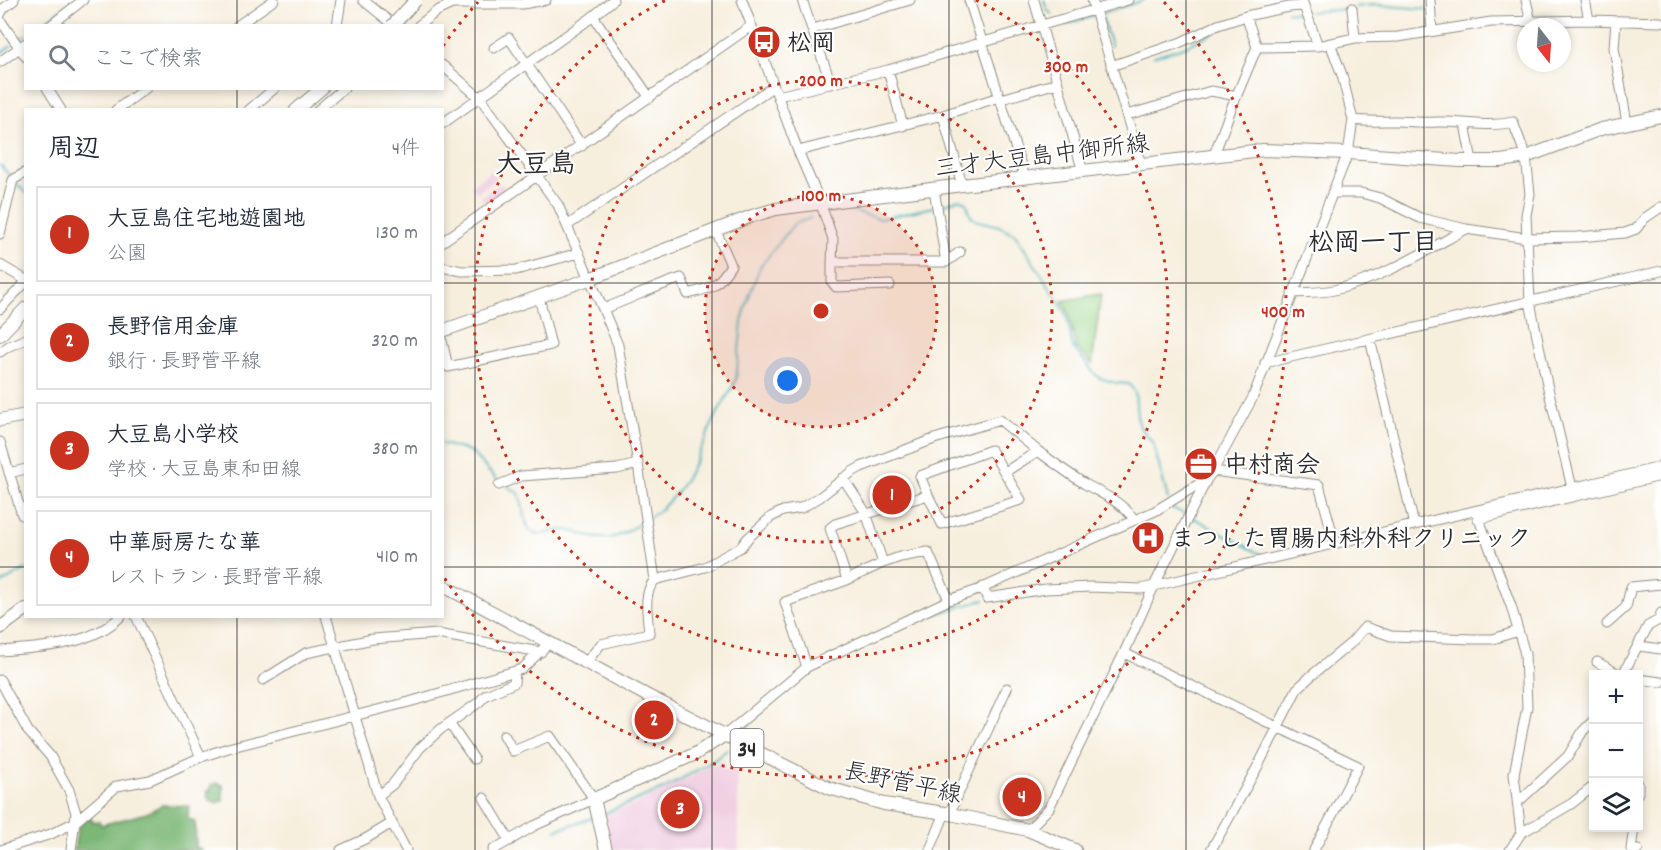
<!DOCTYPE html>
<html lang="ja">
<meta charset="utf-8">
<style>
:root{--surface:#fff;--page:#f6f6f7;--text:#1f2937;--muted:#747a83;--line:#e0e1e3;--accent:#c8321e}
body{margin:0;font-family:Dekko,"Klee One",sans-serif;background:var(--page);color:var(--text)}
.controls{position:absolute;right:18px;bottom:18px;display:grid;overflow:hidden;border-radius:0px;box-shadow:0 3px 9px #0003}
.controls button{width:54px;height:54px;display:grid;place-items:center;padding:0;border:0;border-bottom:2px solid var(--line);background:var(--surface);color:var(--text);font:30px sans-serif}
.compass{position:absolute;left:1517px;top:18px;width:54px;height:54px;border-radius:50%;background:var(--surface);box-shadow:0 3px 9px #0003;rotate:163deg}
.you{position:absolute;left:788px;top:381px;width:21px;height:21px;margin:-15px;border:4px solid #fff;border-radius:50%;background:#1a73e8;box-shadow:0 0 0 9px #1a73e833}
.badge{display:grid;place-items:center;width:39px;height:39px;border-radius:50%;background:var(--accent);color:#fff;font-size:20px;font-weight:700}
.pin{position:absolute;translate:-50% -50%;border:3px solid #fff;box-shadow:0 2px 6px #0006}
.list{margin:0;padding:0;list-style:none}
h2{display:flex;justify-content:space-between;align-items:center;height:78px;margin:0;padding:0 24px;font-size:26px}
h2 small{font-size:20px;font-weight:400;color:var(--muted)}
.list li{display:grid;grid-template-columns:39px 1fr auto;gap:18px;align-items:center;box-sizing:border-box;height:96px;margin:0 12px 12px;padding:0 12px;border:2px solid var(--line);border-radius:0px}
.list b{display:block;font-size:22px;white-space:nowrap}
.list p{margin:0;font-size:20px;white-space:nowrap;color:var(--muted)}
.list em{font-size:20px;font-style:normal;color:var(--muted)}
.icon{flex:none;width:33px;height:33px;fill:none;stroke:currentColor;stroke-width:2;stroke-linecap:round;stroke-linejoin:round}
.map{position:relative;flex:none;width:1661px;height:850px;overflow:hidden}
.search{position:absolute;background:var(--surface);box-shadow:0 3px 9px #0003;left:24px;top:24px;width:420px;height:66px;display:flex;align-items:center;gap:15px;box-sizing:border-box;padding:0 21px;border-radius:0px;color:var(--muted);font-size:22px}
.panel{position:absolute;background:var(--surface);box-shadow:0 3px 9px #0003;left:24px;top:108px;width:420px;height:510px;border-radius:0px}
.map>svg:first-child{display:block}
.built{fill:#f1d0e3}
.green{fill:#9bd68a;stroke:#63805a;stroke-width:1.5}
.forest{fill:#7cb776;stroke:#547150;stroke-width:1.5}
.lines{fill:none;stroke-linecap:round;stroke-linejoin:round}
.stream{stroke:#3babb9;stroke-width:2}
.minor-casing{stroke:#918d84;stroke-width:11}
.major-casing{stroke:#918d84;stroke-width:14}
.minor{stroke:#fff;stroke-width:9}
.major{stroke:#fff;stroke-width:12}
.major-bridge-casing{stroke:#918d84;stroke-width:14;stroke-linecap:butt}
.major-bridge{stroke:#fff;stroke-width:12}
.grid{fill:none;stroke:#2b2b2b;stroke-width:1.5;stroke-opacity:0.55}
.ring{fill:none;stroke:#c8321e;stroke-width:3;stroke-dasharray:3 6}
.labels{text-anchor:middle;stroke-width:4.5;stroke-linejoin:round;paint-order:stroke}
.shield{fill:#fff;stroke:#6b6b6b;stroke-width:1.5}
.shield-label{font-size:22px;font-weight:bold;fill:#2b2b2b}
.poi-label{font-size:24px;font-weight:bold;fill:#2b2b2b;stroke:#fff;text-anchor:start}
.street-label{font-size:24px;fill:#2b2b2b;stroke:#fff}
.neighbourhood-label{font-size:26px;font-weight:bold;fill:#2b2b2b;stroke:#fff}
.quarter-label{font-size:27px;font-weight:bold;fill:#2b2b2b;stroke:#fff}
.centre{fill:#c8321e;stroke:#fff;stroke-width:3}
.ring-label{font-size:18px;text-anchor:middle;font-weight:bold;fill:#c8321e;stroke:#fff;stroke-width:4.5;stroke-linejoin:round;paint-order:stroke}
</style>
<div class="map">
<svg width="1661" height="850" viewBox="0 0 1661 850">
<rect width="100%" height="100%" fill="#fff"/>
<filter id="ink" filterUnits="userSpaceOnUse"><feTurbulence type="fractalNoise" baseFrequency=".0167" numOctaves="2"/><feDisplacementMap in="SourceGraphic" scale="12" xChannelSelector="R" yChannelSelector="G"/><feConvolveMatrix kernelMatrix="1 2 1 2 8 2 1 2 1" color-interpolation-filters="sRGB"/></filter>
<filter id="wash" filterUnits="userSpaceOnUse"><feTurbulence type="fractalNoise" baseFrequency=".008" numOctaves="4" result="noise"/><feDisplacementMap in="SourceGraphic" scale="24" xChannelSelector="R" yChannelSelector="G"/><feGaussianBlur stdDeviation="1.35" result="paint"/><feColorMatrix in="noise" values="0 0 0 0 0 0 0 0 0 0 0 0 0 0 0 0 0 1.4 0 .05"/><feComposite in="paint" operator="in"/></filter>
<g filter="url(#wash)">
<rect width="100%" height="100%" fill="#f7efde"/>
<!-- built -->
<path class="built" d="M491,171l6,8 -20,14 -6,-7z
M501,183l5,7 -20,14 -5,-7z
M724,759l-1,10 14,1 2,80h-130l-6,-34 35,-13z"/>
<!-- green -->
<path class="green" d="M1101,294l-9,70 -16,-17 -8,-36 -6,-10z
M904,485l4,13 -25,7 -8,-13z"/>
<!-- forest -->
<path class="forest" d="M216,783l7,2v16l-6,2 -8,-3 -2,-9h3l1,-6z
M162,805l27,1 -1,13 7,2 1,26 7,3h-129l4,-23 12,-10 3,5 6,-1 2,4 46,-12z"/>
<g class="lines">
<!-- stream -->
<path class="stream" d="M1044,0l3,10 5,4
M1355,7l19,-2 52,4
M1287,12l12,1
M1309,12l39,-3
M1104,13l40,-13
M1100,17h2l9,29
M1065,25l29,-9
M39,26l34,-26
M20,39l6,-4
M0,54l12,-9
M1154,56l30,-9 39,-19
M0,165l11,12
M17,184l9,9
M939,206l20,-7 7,3 5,14 4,4 24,6 16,8 51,79 7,34 22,27 4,4 17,5 13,1 6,8 2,24 3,11 13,16 15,56
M828,213l18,-4 34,10 53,-12
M442,444l28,7 29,31
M507,486l12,7 9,35c12,12 22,2 36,2 7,-1 16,4 23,6 25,7 36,-2 57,-15
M1171,504l1,4 13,6
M1190,516l74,40
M649,518c47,-31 52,-84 82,-128l5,-11 6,-57 5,-20 13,-35 34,-43 17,-6
M0,584l26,-15
M918,619l66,-19
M772,703l38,-29
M743,731l21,-21
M603,814l62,-26 48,-27 15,-12
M556,830l39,-13"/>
</g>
</g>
<g filter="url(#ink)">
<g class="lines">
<defs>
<path id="minor" d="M363,0l32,26
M742,0l56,151 22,51 13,37 -1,23h114l-12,-73
M802,0l29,84
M969,0l56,178
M1034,0l49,172
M1092,0l49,164
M1302,0l16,46 37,-8 43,-1 93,-15 98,-2 72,2
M1430,0l2,31
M1526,0l5,22
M1585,0l4,20
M1352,8l3,30
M0,15l3,-6 11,-9
M593,16l57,82
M0,20l26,37
M1616,21l-2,27 13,75
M50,26l33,-26
M237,26l37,-26
M337,26l4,-26
M418,26l19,-15 15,-7h70l24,-4
M813,29l97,-29
M1257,47l61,-1
M494,48l15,-10 73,108
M0,62l26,-19
M442,65l39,34 77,106 45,104 15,36 20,119 17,116c-13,13 -7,36 -6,53l-48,11 -14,17
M1111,66l68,-23 39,-18 28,-9 43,-9 13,-1
M888,70l15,56
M47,88l14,22
M778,96l110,-26 240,-70
M116,110l30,-22
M249,110l26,-22
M318,110l26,-22
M943,115l19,70
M1127,115l84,-24 26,5
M1353,120c14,2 28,1 42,1 15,0 27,2 42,1 26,-1 51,6 76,0l13,35 4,37 -4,21 4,87 17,82 27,112
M442,124l149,-106 22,-18
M1465,124l7,37
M798,151l145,-36 56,-18 6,1 52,-15
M1214,155l17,-46 26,-62 -11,-31
M1332,193h29l19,5 40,20 46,11 61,9 51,-1 47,-4 11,-4 9,-11 16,-11
M568,225l206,-139
M0,234l13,-54 13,-8
M442,242l309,-216
M832,262v20l4,5 54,-2
M946,262l14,-10
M0,265l26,15
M442,267l20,4 54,-1 63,-17
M1292,293c14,-1 29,0 42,-3 47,-11 90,-38 132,-61
M0,309l26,-27
M603,309c27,-10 51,-22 78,-31l7,16c24,-6 30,-8 43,-29l-15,-34
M1370,339l44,186
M442,341l6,26 103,-22 -12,-48
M0,352l9,-6 17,-7
M1265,363l396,-92
M0,442l22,73 4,-2
M1213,471l106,14 16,58
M1005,472l33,-21c16,12 31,23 47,33 21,12 35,17 50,36
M9,473l17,-4
M843,478l23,35 17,50
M1207,479l-53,107 -30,67 234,113 -44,84
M499,485l22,-9 96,-7 21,-5
M1476,511l35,95 14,48 2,53 -13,67 7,59
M1478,519l183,-43
M655,580l50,-13 36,-20 7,-9 23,-21 12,-6 18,-3 19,-11 32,-25 9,-5 73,-28 66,-19 38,31
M847,580l-17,-52 5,-4 93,-29 -8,-19 71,-26 30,50 -79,24 -14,-29
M983,587l4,11 59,-9 45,-2 50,2 520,-122v-2
M136,616l65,141
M326,616l52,180 28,54
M1607,624l19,-17 5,-20 30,-3
M1639,646l22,3
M0,651c39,-3 91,-5 121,-35
M1597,662l21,12
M807,667l-22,-65 62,-22 36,-17 17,-6 28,-5 21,48
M1623,674l25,-48 11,-6 2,-7
M1638,679l23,3
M0,680l28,51 22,25 19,34 7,23 -5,37
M263,680l43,-27 67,-14 64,-5 104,18
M449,723l25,36
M725,735l82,-68 142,-67 29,-10 177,-79 52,-32 6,-8 40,-74 95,-244 5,-33 -11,-45 -12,-32
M1638,784v9
M378,796l15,-12 27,-36 21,-19 37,-26 8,-8 28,-12 1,-11
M484,798l26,43
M1518,802l50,-46 15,-25 11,-11
M949,814l58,-126
M1634,828l-3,21 7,1
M1028,830l21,-22 75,-155
M1,850l50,-16 24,-12 42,-36 33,-6 51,-23 27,-9 181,-46 113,-33 28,-27
M341,850l26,-12 25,-15
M493,850l41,-24 60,-27 -44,-63 -37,15 -9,-16
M930,850l15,-37
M1211,850l48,-86 38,-75 14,-13 40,-33 14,-16 26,9 82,3h20l25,-8
M1510,850l11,-17 50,-29 23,-18"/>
<path id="major" d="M296,110l26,-22
M442,331l147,-52 163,-63 24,-7 186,-24 301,-35 85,3 112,8h41l25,-4 75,-28 60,-13
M0,335l26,-27
M0,420l26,-5
M442,585l204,110 183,93 55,16 61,9 83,17 47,20
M0,628l26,-19
M606,850l-12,-51 101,-45 30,-19"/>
</defs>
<!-- minor casing -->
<use href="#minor" class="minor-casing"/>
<!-- major casing -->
<use href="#major" class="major-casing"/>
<!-- minor -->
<use href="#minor" class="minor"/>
<!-- major -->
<use href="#major" class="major"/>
<defs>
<path id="major-bridge" d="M392,26l24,-26"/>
</defs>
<!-- major-bridge casing -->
<use href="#major-bridge" class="major-bridge-casing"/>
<!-- major-bridge -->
<use href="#major-bridge" class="major-bridge"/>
</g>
</g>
<!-- grid -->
<path class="grid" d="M237,0v26M475,0v850M712,0v850M949,0v850M1186,0v850M1424,0v850M237,88v22M0,283h26M442,283h1219M0,567h26M442,567h1219M237,616v234"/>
<!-- distance rings -->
<circle cx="821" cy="311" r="116" fill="#c8321e" fill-opacity=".12"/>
<g class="ring">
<circle cx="821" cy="311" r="116"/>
<circle cx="821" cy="311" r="231"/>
<path d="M976 0A347 347 0 1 1 666 0"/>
<path d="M443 46A462 462 0 0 1 478 2M1164 2A462 462 0 1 1 443 576"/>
</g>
<!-- icons -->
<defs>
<symbol id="bus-disc" viewBox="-11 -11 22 22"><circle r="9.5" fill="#c8321e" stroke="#fff"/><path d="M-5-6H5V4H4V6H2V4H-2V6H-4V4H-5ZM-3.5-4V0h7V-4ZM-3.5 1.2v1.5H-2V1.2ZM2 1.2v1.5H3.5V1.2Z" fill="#fff"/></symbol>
<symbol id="office-disc" viewBox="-11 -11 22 22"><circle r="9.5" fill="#c8321e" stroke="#fff"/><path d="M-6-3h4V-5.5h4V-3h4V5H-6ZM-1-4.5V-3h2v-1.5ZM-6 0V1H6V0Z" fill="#fff"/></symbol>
<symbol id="hospital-disc" viewBox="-11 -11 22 22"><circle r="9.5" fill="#c8321e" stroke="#fff"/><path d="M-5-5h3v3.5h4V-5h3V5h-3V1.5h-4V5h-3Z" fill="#fff"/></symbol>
</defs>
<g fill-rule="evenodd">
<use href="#bus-disc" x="745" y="23" width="38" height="38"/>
<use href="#office-disc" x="1182" y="445" width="38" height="38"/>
<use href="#hospital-disc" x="1129" y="519" width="38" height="38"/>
</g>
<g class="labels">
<!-- shield labels -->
<rect class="shield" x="730.5" y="729" width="33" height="38" rx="4.5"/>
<g class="shield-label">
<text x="747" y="756">34</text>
</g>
<!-- poi labels -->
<g class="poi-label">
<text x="787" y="50">松岡</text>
<text x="1224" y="472">中村商会</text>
<text x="1171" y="546">まつした胃腸内科外科クリニック</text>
</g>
<!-- street labels -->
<g class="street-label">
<text transform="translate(1042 155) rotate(-7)" y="8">三才大豆島中御所線</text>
<text transform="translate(903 782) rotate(12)" y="8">長野菅平線</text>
</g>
<!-- neighbourhood labels -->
<g class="neighbourhood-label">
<text x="1373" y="250">松岡一丁目</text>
</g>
<!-- quarter labels -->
<g class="quarter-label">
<text x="536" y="172">大豆島</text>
</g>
</g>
<circle cx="821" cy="311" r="9" class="centre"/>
<g class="ring-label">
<text x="1066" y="72">300 m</text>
<text x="821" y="86">200 m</text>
<text x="821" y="201">100 m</text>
<text x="1283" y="317">400 m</text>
</g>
</svg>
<div class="controls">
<button>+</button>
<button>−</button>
<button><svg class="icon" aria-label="layers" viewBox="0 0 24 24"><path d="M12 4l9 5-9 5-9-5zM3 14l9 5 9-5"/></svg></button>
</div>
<svg class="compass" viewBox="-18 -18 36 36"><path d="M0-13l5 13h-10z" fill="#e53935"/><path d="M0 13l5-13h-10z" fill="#747a83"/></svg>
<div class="you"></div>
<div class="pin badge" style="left:892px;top:495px">1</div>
<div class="pin badge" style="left:654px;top:720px">2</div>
<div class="pin badge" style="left:680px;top:809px">3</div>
<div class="pin badge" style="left:1022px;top:797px">4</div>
<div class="search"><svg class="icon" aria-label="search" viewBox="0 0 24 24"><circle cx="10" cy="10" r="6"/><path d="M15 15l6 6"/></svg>ここで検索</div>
<section class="panel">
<h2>周辺<small>4件</small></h2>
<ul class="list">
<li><span class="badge">1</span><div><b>大豆島住宅地遊園地</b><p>公園</p></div><em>130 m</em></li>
<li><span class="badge">2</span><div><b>長野信用金庫</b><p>銀行 · 長野菅平線</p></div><em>320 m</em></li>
<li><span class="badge">3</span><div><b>大豆島小学校</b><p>学校 · 大豆島東和田線</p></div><em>380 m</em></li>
<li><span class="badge">4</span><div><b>中華厨房たな華</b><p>レストラン · 長野菅平線</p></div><em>410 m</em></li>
</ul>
</section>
</div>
